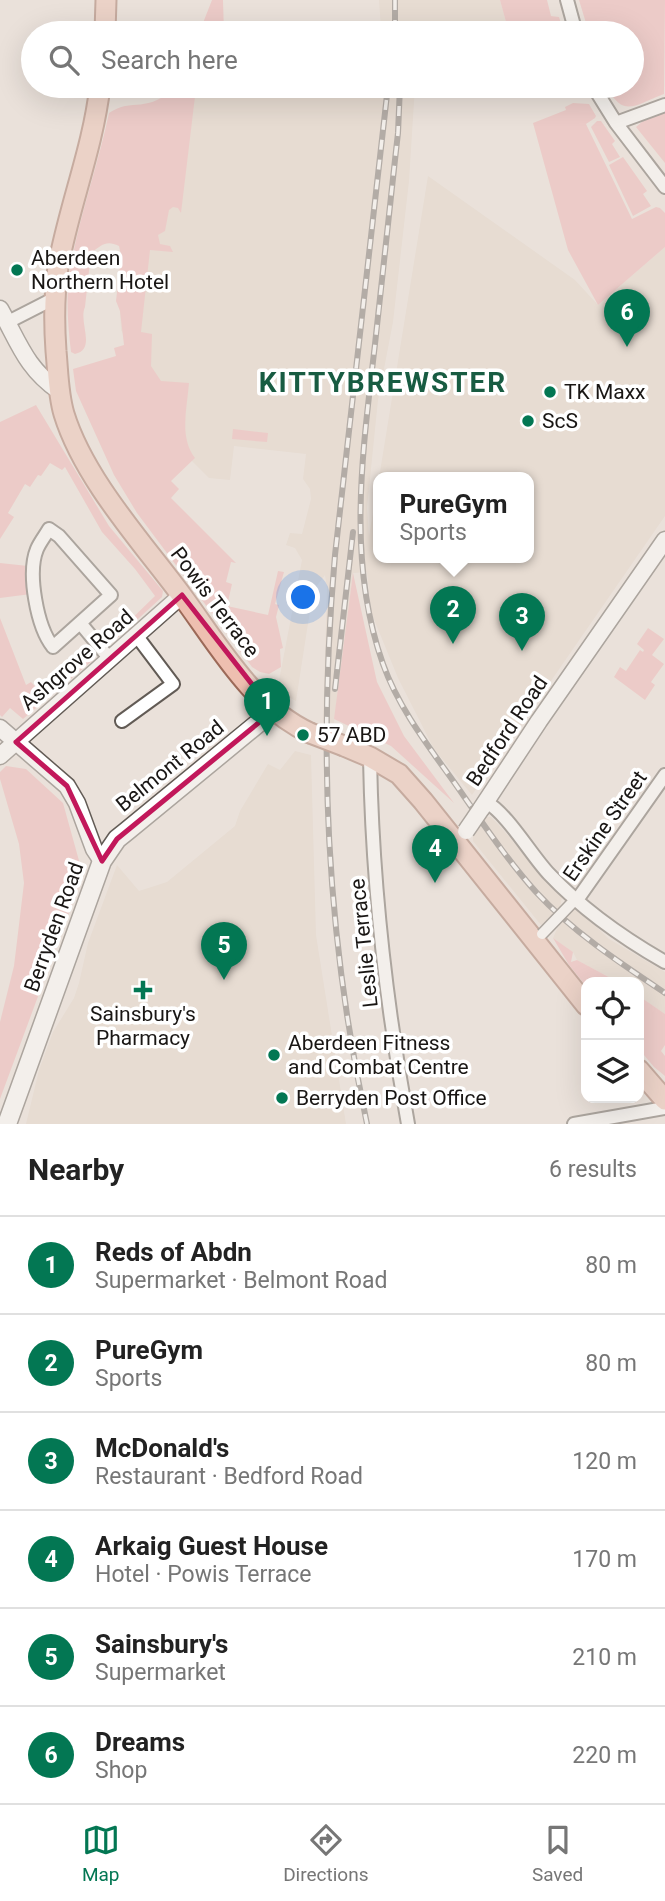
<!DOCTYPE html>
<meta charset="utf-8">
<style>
:root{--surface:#fff;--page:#f6f6f6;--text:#222;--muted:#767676;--line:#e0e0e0;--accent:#037753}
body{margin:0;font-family:Roboto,sans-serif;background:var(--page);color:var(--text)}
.controls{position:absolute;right:21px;bottom:21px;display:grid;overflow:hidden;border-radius:14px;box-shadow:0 7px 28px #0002}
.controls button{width:63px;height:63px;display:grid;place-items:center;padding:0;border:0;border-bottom:2px solid var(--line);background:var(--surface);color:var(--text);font:35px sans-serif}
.you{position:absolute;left:304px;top:598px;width:24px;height:24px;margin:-18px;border:5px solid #fff;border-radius:50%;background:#1a73e8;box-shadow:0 0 0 10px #1a73e833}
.badge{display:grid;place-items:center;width:46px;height:46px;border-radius:50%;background:var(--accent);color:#fff;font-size:23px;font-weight:700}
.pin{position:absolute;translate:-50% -58px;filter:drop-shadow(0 2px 4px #0008)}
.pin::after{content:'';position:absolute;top:37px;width:24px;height:21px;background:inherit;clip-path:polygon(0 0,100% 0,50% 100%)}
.popup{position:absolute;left:373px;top:472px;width:161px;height:91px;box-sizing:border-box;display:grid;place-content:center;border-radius:14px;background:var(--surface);filter:drop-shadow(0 2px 5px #0005);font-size:23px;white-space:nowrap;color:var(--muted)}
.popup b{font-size:26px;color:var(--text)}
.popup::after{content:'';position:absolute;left:50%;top:100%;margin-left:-14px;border:14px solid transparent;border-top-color:var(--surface)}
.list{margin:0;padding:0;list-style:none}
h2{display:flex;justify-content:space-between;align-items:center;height:91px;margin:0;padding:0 28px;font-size:30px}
h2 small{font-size:23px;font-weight:400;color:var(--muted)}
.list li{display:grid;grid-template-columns:46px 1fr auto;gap:21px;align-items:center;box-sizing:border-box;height:98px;padding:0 28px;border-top:2px solid var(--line)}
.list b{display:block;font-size:26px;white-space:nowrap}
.list p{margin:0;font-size:23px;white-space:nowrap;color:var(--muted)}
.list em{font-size:23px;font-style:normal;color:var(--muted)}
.icon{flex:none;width:38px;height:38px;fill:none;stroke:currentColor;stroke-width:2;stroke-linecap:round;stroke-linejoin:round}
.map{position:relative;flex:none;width:665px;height:1124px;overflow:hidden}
.search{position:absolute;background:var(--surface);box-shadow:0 7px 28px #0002;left:21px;right:21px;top:21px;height:77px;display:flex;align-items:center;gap:18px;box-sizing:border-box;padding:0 24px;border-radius:38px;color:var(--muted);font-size:26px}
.sheet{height:679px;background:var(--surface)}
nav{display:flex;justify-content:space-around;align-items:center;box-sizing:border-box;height:98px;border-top:2px solid var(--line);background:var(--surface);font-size:19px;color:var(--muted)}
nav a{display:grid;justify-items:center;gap:4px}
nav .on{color:var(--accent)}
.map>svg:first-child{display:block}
.built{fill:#e4d4c8}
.green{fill:#f0b0b1}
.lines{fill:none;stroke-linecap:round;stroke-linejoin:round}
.minor-casing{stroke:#625b55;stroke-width:16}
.tertiary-casing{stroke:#625b55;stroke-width:19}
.secondary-casing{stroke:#625b55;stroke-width:21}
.primary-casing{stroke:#9c6958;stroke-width:23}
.minor{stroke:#fff;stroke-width:12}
.tertiary{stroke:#fff;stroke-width:16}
.secondary{stroke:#fff;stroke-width:18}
.primary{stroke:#eebfb0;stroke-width:19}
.rail-casing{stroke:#716b67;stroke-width:6}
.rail{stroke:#fff;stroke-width:3.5;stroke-dasharray:10;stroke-linecap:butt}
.pedestrian-bridge-casing{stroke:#625b55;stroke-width:13;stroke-linecap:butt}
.tertiary-bridge-casing{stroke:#625b55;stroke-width:19;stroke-linecap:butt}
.primary-bridge-casing{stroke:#9c6958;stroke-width:23;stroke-linecap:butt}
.pedestrian-bridge{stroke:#fff;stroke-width:10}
.tertiary-bridge{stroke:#fff;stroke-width:16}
.primary-bridge{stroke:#eebfb0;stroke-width:19}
.marked{fill:none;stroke:#c2185b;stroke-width:5;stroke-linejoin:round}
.poi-dot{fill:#037753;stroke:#fff;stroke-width:2.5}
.labels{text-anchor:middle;stroke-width:7;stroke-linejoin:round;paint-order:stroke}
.poi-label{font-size:21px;fill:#191614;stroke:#fff;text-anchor:start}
.street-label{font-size:21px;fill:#191614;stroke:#fff}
.district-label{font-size:28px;font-weight:bold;letter-spacing:2px;fill:#185c42;stroke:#fff}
</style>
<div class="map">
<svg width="665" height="1124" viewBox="0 0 665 1124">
<rect width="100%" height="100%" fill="#eae1da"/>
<!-- built -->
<path class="built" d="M379,0h121l9,33h-239l111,-4z
M186,86h229l-6,95 -16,141 -15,78 -11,108 2,28 9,-53v75h150v-80h-149l49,-302 147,104 23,25 67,-58v269l-193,279 -38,-46 -36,-71 -27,-66 -4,-40 -14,1 -19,150 -11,-1 4,-134 -2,-13 -12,16 -17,110 -19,-10 25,-131 -7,-12 -9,-3 4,-12 12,1 9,-35 -1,-10 -7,-10 3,-25 -72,-8 -4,34 -21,-2 -17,-17 -71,-131 -2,-37z
M295,751l16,4 5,180 30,189h-320l13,-54 14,-38 21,-34 5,-15 9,-40 29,-78 22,26 28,-9 68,-56 5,-15 28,-47 12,6z
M486,817h5l7,7 64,73 -2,10 -12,16 -7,2 -68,-84v-5z
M573,909l9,4 27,26 56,33v42l-26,-18v-14h-21l-41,-22 -4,-8 -20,-14 4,-9z"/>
<!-- green -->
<path class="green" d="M212,0h11l1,33h-25z
M500,0h47l4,16 8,1 5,16h-55z
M579,0h86l-1,94c-30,11 -40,25 -58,-8h26v-53h-43z
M175,86h32v3l-11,-1 -15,125 -3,-5 -5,-1 -4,3 -4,21 -7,4 2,9 10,2 3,6 -23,-2 -9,82 11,2 -1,32 10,15 28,2c-2,26 -10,54 6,75l-24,23 8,8 -8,9 65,65 -5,-1 -5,20 6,2 -5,22 41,9 10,-44 6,1 -9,32 4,1 -3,12 7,31 -3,1 1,18 -12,7 -9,-2 -8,-5 -115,-154 -23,-38 -38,-84 -3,-22 43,-13 -2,-8 10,-3 -4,-34 -4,-10 5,-46 -2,-9c-13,-6 -17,-1 -28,7l-6,54c-7,15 12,42 -10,47l-4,-2c-3,-25 -5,-50 -2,-76 8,-53 29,-110 40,-163 23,-16 39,2 66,-27z
M573,103l16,1 7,12 -1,2 -9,6 46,95 24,-12 4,1 5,5v34l-67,58 -30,-55 -35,-127 33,-13 -1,-3z
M665,112v51l-29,-36 8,-7z
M597,121h4l14,20 -3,3 8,13 -11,5 -18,-35z
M623,157l24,34 -4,3 8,12 -18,10 -24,-51z
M36,405l73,121 54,65 -1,6 -46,42 -8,2 -6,-6 13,-12 6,6 34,-33 -20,-27 -33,-37 -37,-65 -3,3 -12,-7 -9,13 -3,-1 -8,12 -5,-3 -17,29 6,4 -14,22v-117z
M233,429l35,4 -1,9 -35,-3z
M0,563l28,3 3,28 -31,4z
M353,573l24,109 27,54 50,67 -63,-57 -57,-27z
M0,618l26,67 5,-3 10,11 36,-29 -5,-7 13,-13 7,6v11l-69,58 -13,-11 -8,9 -2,-2z
M648,628l16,11 -12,16 12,9 -13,18 4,3 -10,15 -31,-23 6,-10 6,4 14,-21 3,2 1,-2 -7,-6z
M6,766l20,3 37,34 20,72 -83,224v-77l14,-56 10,-83 -5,-39 -19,-65v-7z
M553,938l20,14 -2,10 6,-2 41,22h-32v4l-17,-21z
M639,996l26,18v31l-4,6 4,5v20l-11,-9 -15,-18z"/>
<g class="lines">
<defs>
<path id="minor" d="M567,0l9,33
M593,86l23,37 49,64
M616,123l49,-18
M8,322l47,-24
M49,529l10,7 52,59 -58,52c-16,-20 -26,-74 -16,-98 3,-7 8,-13 12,-20z
M81,624l28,34
M122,721l51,-37 -37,-49
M370,757c2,122 16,247 38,367
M486,802c21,11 45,53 63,72 34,36 74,64 116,88
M577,900l88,-125
M574,1124l91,-16"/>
<path id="tertiary" d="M0,309c19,34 26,59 59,82
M0,728l67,58 10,17 17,46 8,12
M0,756l182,-161
M481,809l58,-88 126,-181"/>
<path id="secondary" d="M7,1124l95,-263 15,-22 10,-8 146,-120"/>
<path id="primary" d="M105,33l1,-33
M100,86c-7,62 -31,120 -42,181 -4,28 -4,56 -2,84 2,21 2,43 8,63 20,65 78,128 118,182 37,50 70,110 128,137
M344,746l26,11 29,17 24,27 163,204
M639,1070l26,30"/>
</defs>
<!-- minor casing -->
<use href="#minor" class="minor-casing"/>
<!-- tertiary casing -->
<use href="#tertiary" class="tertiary-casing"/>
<!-- secondary casing -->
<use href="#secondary" class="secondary-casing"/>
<!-- primary casing -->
<use href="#primary" class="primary-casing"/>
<!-- minor -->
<use href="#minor" class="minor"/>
<!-- tertiary -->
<use href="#tertiary" class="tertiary"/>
<!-- secondary -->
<use href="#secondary" class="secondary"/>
<!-- primary -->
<use href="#primary" class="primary"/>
<defs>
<path id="rail" d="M395,0v33
M400,86l-2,47c-8,70 -15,140 -23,211 -12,106 -29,216 8,320 17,48 51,89 80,131 23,33 46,67 73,97 37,40 84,71 129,101
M335,689l18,-157
M367,1124c-41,-190 -49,-376 -32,-569l53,-469"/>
</defs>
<!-- rail casing -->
<use href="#rail" class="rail-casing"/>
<!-- rail -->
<use href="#rail" class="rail"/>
<defs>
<path id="pedestrian-bridge" d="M542,934l29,-30"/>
<path id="tertiary-bridge" d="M466,831l15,-22"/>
<path id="primary-bridge" d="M310,733l34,13"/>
</defs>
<!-- pedestrian-bridge casing -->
<use href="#pedestrian-bridge" class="pedestrian-bridge-casing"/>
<!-- tertiary-bridge casing -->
<use href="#tertiary-bridge" class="tertiary-bridge-casing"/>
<!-- primary-bridge casing -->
<use href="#primary-bridge" class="primary-bridge-casing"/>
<!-- pedestrian-bridge -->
<use href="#pedestrian-bridge" class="pedestrian-bridge"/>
<!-- tertiary-bridge -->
<use href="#tertiary-bridge" class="tertiary-bridge"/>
<!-- primary-bridge -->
<use href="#primary-bridge" class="primary-bridge"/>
</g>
<!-- marked area -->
<path d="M0 0H665V1124H0ZM182,595l91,116 -156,128 -15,22 -35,-75 -51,-44z" fill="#eae1da" fill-opacity=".55" fill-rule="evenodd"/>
<path class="marked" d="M182,595l91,116 -156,128 -15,22 -35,-75 -51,-44z"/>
<!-- markers -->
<g class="poi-dot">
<circle cx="17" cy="270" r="7"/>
<circle cx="550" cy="392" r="7"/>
<circle cx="528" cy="421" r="7"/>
<circle cx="303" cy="735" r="7"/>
<path d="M139.5 979.5h7v7h7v7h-7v7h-7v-7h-7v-7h7z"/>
<circle cx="274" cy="1055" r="7"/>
<circle cx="282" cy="1098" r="7"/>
</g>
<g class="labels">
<!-- poi labels -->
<g class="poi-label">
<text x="31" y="265">Aberdeen<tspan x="31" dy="24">Northern Hotel</tspan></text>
<text x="564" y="399">TK Maxx</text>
<text x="542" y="428">ScS</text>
<text x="317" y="742">57 ABD</text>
<text x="143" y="1021" text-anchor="middle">Sainsbury's<tspan x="143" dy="24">Pharmacy</tspan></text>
<text x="288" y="1050">Aberdeen Fitness<tspan x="288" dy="24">and Combat Centre</tspan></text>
<text x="296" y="1105">Berryden Post Office</text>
</g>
<!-- street labels -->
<g class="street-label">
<text transform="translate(215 602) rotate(53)" y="7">Powis Terrace</text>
<text transform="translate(77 660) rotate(-41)" y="7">Ashgrove Road</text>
<text transform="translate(507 731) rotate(-56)" y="7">Bedford Road</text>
<text transform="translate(170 766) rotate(-39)" y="7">Belmont Road</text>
<text transform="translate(605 826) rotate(-55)" y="7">Erskine Street</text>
<text transform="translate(54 927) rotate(-70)" y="7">Berryden Road</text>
<text transform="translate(364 943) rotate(-96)" y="7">Leslie Terrace</text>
</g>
<!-- district labels -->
<g class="district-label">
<text x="383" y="392">KITTYBREWSTER</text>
</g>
</g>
</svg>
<div class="controls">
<button><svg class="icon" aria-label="locate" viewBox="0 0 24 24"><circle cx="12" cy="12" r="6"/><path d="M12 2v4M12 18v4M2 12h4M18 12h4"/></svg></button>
<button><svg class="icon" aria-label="layers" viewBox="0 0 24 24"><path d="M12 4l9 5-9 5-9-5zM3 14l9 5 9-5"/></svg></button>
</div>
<div class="you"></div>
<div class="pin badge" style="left:267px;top:736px">1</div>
<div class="pin badge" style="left:453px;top:644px">2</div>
<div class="popup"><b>PureGym</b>Sports</div>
<div class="pin badge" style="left:522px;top:651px">3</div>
<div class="pin badge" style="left:435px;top:883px">4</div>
<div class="pin badge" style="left:224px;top:980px">5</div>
<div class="pin badge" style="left:627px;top:347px">6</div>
<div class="search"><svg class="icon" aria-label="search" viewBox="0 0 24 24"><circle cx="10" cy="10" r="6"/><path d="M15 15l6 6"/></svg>Search here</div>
</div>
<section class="sheet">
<h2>Nearby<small>6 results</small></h2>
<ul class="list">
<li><span class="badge">1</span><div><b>Reds of Abdn</b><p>Supermarket · Belmont Road</p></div><em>80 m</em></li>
<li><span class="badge">2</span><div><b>PureGym</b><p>Sports</p></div><em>80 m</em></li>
<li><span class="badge">3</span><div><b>McDonald's</b><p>Restaurant · Bedford Road</p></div><em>120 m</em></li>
<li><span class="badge">4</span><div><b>Arkaig Guest House</b><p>Hotel · Powis Terrace</p></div><em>170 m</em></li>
<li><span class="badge">5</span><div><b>Sainsbury's</b><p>Supermarket</p></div><em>210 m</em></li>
<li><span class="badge">6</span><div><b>Dreams</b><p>Shop</p></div><em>220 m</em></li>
</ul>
</section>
<nav>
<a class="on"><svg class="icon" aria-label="map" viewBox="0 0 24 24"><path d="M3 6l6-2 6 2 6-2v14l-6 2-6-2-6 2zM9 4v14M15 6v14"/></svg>Map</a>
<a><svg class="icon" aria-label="directions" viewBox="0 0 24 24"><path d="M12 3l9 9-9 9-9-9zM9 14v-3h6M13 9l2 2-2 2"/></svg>Directions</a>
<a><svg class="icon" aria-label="saved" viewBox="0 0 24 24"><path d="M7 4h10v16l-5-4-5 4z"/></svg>Saved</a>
</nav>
